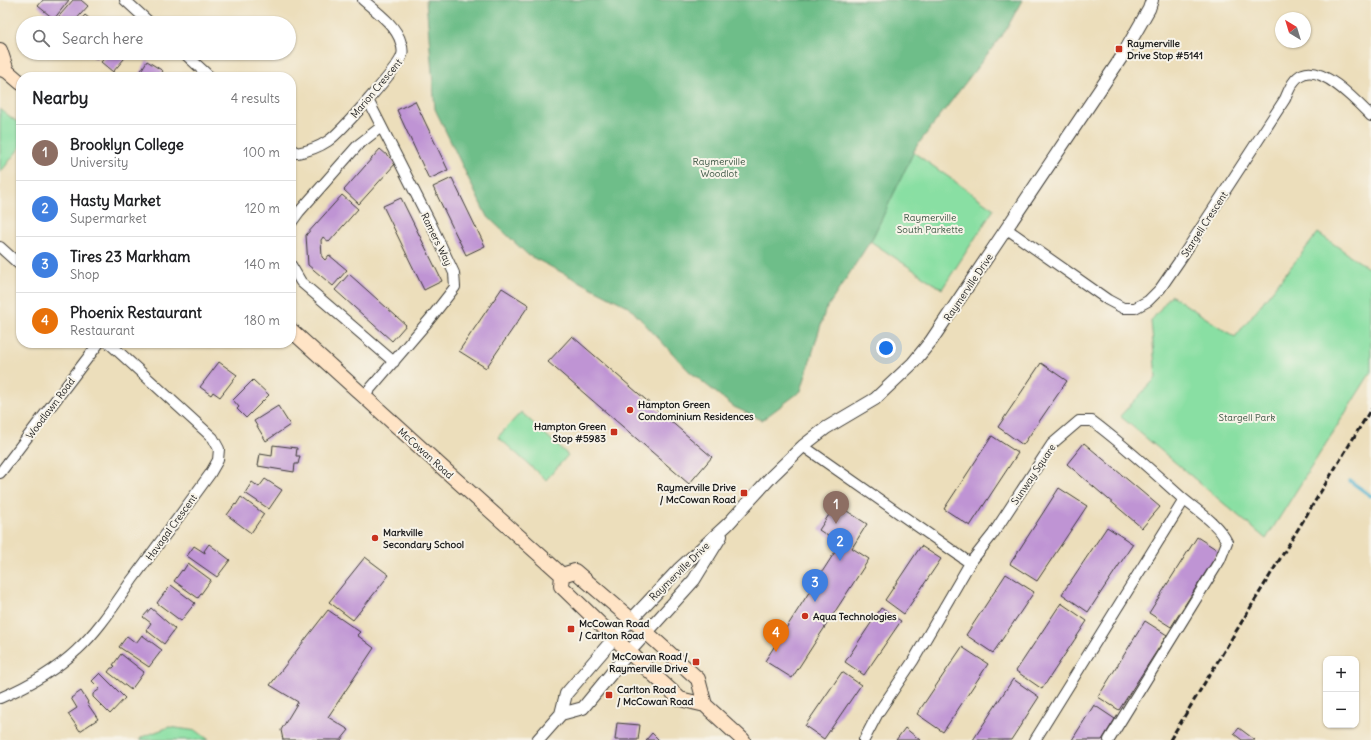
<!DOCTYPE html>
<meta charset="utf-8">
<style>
:root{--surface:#fff;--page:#f6f6f6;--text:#202124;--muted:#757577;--line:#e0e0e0;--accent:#b45309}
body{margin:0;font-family:Delius,sans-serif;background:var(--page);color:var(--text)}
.controls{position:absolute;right:12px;bottom:12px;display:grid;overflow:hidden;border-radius:8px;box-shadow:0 1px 3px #0004}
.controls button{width:36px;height:36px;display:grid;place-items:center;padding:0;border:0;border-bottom:1px solid var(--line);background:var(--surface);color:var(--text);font:20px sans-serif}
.compass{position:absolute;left:1275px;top:12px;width:36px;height:36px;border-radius:50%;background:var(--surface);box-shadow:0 1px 3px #0004;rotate:322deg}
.you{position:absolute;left:886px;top:348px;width:14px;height:14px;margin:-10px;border:3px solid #fff;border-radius:50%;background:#1a73e8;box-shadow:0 0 0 6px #1a73e833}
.badge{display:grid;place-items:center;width:26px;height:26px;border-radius:50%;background:var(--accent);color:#fff;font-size:13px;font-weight:700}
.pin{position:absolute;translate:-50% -33px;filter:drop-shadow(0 1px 2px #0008)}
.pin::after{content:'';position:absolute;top:21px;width:14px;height:12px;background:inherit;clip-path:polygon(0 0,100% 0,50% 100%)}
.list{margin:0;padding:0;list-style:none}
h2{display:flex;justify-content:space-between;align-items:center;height:52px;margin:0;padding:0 16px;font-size:17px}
h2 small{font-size:13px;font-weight:400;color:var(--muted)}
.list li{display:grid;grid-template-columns:26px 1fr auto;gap:12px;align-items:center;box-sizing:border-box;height:56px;padding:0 16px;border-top:1px solid var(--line)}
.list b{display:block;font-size:15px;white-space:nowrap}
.list p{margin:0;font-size:13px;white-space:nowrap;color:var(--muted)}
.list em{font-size:13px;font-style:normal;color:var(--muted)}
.icon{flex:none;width:22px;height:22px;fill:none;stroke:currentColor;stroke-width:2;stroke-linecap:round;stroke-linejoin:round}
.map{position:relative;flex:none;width:1371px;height:740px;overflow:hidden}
.search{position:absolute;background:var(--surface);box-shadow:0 1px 3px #0004;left:16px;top:16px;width:280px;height:44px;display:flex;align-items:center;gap:10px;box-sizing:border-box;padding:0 14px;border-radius:22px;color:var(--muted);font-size:15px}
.panel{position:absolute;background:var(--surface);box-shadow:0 1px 3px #0004;left:16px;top:72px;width:280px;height:276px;border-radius:16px}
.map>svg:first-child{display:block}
.green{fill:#89dfa3;stroke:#527e60}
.forest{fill:#6ebe89;stroke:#456d52}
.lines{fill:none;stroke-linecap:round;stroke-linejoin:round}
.stream{stroke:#4fb1ce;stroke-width:3.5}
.building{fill:#bf94d4}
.minor-casing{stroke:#3b3934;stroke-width:12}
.tertiary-casing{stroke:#3b3934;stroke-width:14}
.secondary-casing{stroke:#3b3934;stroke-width:16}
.minor{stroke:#fff;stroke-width:10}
.tertiary{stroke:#fff;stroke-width:12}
.secondary{stroke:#ffe4c6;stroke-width:14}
.rail{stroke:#1c1c1c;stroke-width:3;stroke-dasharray:6 3;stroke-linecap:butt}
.poi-dot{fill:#c8321e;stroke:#f7f3e8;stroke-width:1.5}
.labels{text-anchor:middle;stroke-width:4;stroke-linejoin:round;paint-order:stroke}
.poi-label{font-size:10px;font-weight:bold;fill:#1c1c1c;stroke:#f7f3e8;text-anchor:start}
.street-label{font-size:10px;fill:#1c1c1c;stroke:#f7f3e8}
.park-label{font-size:10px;fill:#3d5644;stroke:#f7f3e8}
</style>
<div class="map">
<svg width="1371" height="740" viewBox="0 0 1371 740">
<rect width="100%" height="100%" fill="#f7f3e8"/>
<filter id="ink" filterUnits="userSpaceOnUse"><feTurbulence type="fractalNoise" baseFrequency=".025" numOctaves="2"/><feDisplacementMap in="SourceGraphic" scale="8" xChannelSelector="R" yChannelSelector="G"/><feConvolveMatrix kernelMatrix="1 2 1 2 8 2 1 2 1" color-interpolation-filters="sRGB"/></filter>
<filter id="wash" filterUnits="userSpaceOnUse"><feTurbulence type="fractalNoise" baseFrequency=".012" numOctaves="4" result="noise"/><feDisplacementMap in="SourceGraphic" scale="16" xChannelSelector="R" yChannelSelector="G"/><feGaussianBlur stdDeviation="0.9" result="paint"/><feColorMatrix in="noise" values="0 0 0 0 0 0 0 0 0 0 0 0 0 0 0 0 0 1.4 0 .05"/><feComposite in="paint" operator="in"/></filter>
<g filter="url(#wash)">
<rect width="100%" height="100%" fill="#ecdebb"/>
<!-- green -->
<path class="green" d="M0,109l21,16v21l-21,27z
M913,152l81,57 -52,80 -72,-48z
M1318,233l53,37v102l-105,167 -146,-123 36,-38 -5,-57 20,-26 64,42z
M521,412l47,43 -22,25 -48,-43z
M169,727l28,4 12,9h-70l3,-3z"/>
<!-- forest -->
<path class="forest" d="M426,0h596l-16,30 -90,117 -43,90 -48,74 -24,80 -39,29 -28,-13 -45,-36 -60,-64 -101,-52 -42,-40 -51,-106z"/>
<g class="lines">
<!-- stream -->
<path class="stream" d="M1350,481l21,15"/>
</g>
<g id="blocks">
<!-- building -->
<path class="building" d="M43,0h26l-15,19 -16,-13z
M73,0h8l7,6 -15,17h-18l-1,-1z
M85,15l10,8h-17z
M88,53h13l-5,6z
M109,53h20l-16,19 -12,-10z
M147,61l16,10 -4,6h-22z
M415,101l33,69 -19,9 -32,-69z
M380,149l16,14 -37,41 -15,-14z
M452,178l33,68 -19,9 -33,-68z
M342,195l16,14 -29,33 -6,-5 -2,3 1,17 3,3 4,-5 18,15 -14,16 -25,-21 -2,-30z
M401,198l41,83 -18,9 -41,-84z
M349,274l57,51 -14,16 -57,-51z
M502,288l27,17 -43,63 -27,-17z
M572,336l140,121 -23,27 -141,-122z
M219,362l18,13 -17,22 -7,-5 -2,3 -11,-8z
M1041,363l26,18 -44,64 -25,-18z
M253,380l16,15 -23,23 -9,-9 2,-2 -6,-7z
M278,406l12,19 -24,16 -12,-20z
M992,436l26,17 -48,73 -26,-17z
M1084,443l76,64 -18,21 -75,-64z
M273,445l24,3 -1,8h4l-2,8h-3l-1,8 -36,-6 2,-12 12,2z
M265,479l17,11 -13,19 -24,-16 7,-11 7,5z
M1059,488l28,18 -50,75 -27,-17z
M241,497l23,17 -13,19 -24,-18 8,-11 1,1z
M836,504l31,20 -15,24 17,11 -77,119 -27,-17 75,-117 -21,-14z
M1107,527l26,17 -45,68 -26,-18z
M1197,537l22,14 -48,76 -22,-14z
M209,544l21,16 -13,17 -30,-21 7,-10 11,7v-1l-1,-1z
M921,546l20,13 -37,55 -19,-14z
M365,557l24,18 -36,45 -24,-18z
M188,563l23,17 -13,18 -24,-17 8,-11 1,1z
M1006,574l28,18 -41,61 -27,-18z
M171,585l24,18 -14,18 -24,-18 8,-11 1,1 1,-4z
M1061,603l26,18 -45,68 -26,-18z
M151,608l24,21 -11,15 -18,-14 5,-7 -8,-6z
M881,608l20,13 -37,54 -19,-13z
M328,610l32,22 -3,3 17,13 -46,69 21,13 -8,10h-58l-2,-10 17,-28 -28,-17z
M1145,621l22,14 -48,75 -21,-13z
M142,635l20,15 -13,17 -30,-20 8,-11 9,7z
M962,647l26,17 -45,68 -26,-18z
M121,654l23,18 -13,18 -23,-18 3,-4h2l2,-2 -2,-1z
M842,672l19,13 -37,54 -19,-13z
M100,673l25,25 -15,16 -17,-17v-3l7,-5 -8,-8z
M1013,679l26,18 -28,43h-38z
M81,691l7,11 -1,1 11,16 -18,12 -12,-17 9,-6 -6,-10z
M1094,705l21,14 -13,21h-30z
M617,723l23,2 -2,15h-23z
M905,728l15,12h-24z
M1239,728l16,12h-13l-8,-6z
M652,733l7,7h-13z"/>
</g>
</g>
<g filter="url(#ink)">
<use href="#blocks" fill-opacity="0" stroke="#3b3934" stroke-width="1"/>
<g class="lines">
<defs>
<path id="minor" d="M125,0l25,23
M184,53l26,24
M291,149l6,4c11,-2 22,-6 31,-12 11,-7 72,-75 74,-86 1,-3 0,-9 -1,-12 -4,-17 -25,-32 -38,-43
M291,223l8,-11 59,-67 23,-18
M1007,229l101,71 15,8h12l13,-7 12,-12 20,-29 105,-161c4,-9 8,-21 18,-25 20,-9 55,29 68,42
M0,247l21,19
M291,265l10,17 93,80
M364,396l66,-77 25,-32 -1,-14 -24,-51 -62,-122
M803,446l167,117
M0,473l99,-130
M0,698c28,-12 55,-27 77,-48 22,-20 38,-46 55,-70 26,-35 52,-70 78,-106l8,-14 1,-11 -6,-11 -104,-95
M864,740l14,-27 35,-52 57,-98 23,-29 59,-90 27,-23h13c31,23 60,50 89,76 16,14 36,25 46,45l-7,18 -111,180
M1035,740l149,-240"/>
<path id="tertiary" d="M561,714l22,-6 46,-56 65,-72 27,-44
M538,740l23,-26 5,-20 49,-57 63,-67 50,-46 44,-48 31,-30 23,-18 49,-29 38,-36 18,-22 190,-283 28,-49 3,-9"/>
<path id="secondary" d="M0,50l7,21
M0,69l7,2 14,12
M291,330l153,139 118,106
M562,575l-1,11 68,66 51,47 25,6 38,35
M562,575l13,-4 71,61 52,47 7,26"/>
</defs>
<!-- minor casing -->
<use href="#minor" class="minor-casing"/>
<!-- tertiary casing -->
<use href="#tertiary" class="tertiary-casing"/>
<!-- secondary casing -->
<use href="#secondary" class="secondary-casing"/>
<!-- minor -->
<use href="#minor" class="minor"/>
<!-- tertiary -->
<use href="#tertiary" class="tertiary"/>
<!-- secondary -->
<use href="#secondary" class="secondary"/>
<!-- rail -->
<path class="rail" d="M1170,740l201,-331"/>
</g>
</g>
<!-- markers -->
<g class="poi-dot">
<rect x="1115" y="45" width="8" height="8" rx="2"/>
<circle cx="630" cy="410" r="4"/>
<rect x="610" y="428" width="8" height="8" rx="2"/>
<rect x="740" y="489" width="8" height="8" rx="2"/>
<circle cx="375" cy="538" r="4"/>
<circle cx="805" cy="616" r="4"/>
<rect x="567" y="625" width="8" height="8" rx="2"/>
<rect x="692" y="658" width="8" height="8" rx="2"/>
<rect x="605" y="691" width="8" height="8" rx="2"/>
</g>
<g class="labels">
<!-- poi labels -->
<g class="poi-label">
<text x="1127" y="47">Raymerville<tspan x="1127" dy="12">Drive Stop #5141</tspan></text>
<text x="638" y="408">Hampton Green<tspan x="638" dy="12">Condominium Residences</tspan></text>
<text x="606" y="430" text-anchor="end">Hampton Green<tspan x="606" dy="12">Stop #5983</tspan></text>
<text x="736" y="491" text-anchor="end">Raymerville Drive<tspan x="736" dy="12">/ McCowan Road</tspan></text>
<text x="383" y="536">Markville<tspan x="383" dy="12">Secondary School</tspan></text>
<text x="813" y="620">Aqua Technologies</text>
<text x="579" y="627">McCowan Road<tspan x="579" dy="12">/ Carlton Road</tspan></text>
<text x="688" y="660" text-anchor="end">McCowan Road /<tspan x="688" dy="12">Raymerville Drive</tspan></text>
<text x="617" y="693">Carlton Road<tspan x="617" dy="12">/ McCowan Road</tspan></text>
</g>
<!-- street labels -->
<g class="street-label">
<text transform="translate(376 88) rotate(-50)" y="4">Marion Crescent</text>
<text transform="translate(1204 224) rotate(-57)" y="4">Stargell Crescent</text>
<text transform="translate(437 239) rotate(64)" y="4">Ramers Way</text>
<text transform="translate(968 287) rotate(-56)" y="4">Raymerville Drive</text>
<text transform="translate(50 408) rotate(-53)" y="4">Woodlawn Road</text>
<text transform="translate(426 453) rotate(42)" y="4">McCowan Road</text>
<text transform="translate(1033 474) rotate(-56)" y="4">Sunway Square</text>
<text transform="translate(171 527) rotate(-54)" y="4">Havagal Crescent</text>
<text transform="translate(679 571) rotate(-44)" y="4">Raymerville Drive</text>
</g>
<!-- park labels -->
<g class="park-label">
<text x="719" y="165">Raymerville<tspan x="719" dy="12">Woodlot</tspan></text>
<text x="930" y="221">Raymerville<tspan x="930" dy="12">South Parkette</tspan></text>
<text x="1247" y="421">Stargell Park</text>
</g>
</g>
</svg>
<div class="controls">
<button>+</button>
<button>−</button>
</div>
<svg class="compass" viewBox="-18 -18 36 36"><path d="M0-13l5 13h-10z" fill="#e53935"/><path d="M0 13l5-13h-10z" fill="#757577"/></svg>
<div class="you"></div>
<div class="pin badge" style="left:836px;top:524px;background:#8d6e63">1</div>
<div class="pin badge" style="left:840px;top:561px;background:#3f7fe0">2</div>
<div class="pin badge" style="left:815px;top:602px;background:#3f7fe0">3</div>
<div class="pin badge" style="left:776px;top:652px;background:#e8710a">4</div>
<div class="search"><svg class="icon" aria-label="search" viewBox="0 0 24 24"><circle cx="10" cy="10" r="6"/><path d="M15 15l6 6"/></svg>Search here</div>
<section class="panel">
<h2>Nearby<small>4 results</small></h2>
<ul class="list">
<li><span class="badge" style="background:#8d6e63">1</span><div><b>Brooklyn College</b><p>University</p></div><em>100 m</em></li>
<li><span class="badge" style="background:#3f7fe0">2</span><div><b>Hasty Market</b><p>Supermarket</p></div><em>120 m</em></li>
<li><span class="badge" style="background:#3f7fe0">3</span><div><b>Tires 23 Markham</b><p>Shop</p></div><em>140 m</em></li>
<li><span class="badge" style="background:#e8710a">4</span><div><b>Phoenix Restaurant</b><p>Restaurant</p></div><em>180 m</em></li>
</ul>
</section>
</div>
